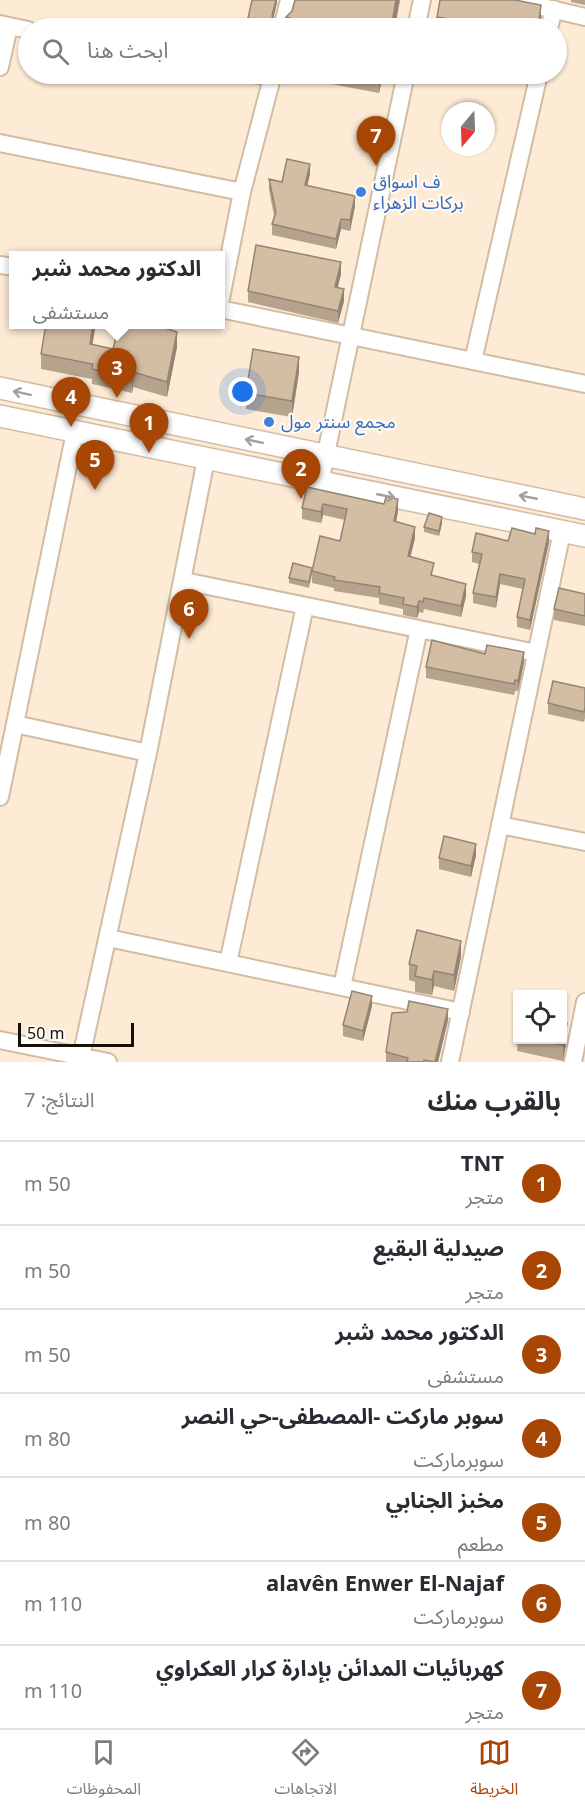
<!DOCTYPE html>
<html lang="ar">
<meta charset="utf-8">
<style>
:root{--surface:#fff;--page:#f2f2f3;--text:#2b2b33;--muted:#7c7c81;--line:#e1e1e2;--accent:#a84705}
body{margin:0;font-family:"Noto Sans","Noto Sans Arabic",sans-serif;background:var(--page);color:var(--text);direction:rtl}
.controls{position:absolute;right:18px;bottom:18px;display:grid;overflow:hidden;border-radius:0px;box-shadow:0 2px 4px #0004}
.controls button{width:54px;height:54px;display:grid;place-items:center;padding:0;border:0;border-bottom:2px solid var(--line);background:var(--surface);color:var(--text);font:30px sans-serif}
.compass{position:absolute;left:441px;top:102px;width:54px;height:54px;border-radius:50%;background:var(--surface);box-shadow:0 2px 4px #0004;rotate:199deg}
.scale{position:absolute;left:18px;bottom:15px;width:116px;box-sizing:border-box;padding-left:6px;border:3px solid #171007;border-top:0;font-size:16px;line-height:21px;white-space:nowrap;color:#171007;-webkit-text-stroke:4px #fffaf5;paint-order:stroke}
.you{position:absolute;left:243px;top:392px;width:21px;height:21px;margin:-15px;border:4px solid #fff;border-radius:50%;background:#1a73e8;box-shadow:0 0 0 9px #1a73e833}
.badge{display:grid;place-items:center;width:39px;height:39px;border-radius:50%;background:var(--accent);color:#fff;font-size:20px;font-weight:700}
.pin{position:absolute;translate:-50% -50px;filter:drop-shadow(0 2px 3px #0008)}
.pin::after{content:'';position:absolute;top:32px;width:21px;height:18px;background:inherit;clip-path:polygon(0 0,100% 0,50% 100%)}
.popup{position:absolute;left:9px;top:251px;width:216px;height:78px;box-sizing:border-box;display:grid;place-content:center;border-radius:0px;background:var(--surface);filter:drop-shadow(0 2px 4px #0005);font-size:20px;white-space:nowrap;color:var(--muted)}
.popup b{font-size:22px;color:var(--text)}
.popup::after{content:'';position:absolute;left:50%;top:100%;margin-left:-12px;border:12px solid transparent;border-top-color:var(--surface)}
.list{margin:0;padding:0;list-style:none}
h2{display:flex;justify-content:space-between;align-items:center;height:78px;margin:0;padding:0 24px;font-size:26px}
h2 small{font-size:20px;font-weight:400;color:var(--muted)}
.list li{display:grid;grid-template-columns:39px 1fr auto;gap:18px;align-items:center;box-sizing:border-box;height:84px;padding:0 24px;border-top:2px solid var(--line)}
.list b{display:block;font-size:22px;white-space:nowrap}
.list p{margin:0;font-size:20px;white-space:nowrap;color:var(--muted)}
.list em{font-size:20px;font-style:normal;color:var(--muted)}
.icon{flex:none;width:33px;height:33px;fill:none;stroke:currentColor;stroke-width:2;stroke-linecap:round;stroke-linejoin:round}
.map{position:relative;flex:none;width:585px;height:1062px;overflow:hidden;direction:ltr}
.search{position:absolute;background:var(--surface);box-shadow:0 2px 4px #0004;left:18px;right:18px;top:18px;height:66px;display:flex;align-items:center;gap:15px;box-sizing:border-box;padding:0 21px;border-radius:33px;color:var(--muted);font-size:22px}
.sheet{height:666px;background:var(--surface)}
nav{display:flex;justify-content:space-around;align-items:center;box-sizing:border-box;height:84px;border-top:2px solid var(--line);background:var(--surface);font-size:16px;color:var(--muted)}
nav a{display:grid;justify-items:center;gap:3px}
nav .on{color:var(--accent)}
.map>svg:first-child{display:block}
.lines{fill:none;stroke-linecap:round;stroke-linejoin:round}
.minor-casing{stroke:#d2bda3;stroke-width:20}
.tertiary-casing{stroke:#d2bda3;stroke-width:24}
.minor{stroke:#fff;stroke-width:16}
.tertiary{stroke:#fff;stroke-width:21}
.wall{fill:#b5a38d}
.shaded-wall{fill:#948573}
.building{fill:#d3bea4;stroke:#948573;stroke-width:1.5}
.oneway{stroke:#a29f9c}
.shop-dot{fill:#3f7fe0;stroke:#fffaf5;stroke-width:2}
.labels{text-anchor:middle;stroke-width:4.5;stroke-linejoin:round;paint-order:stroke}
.shop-label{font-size:18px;fill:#366cbe;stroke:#fffaf5;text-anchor:start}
</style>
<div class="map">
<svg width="585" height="1062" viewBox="0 0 585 1062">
<rect width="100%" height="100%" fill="#fdebd5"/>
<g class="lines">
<defs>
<path id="minor" d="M512,0l73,17
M0,24l28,6
M282,28l7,-28
M416,28l6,-28
M549,28l5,-19
M0,67l9,-41
M253,74l19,3
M0,143l242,49
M0,265l14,2
M220,303l22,-111 31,-118
M220,309l365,75
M473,361l66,-287
M320,482l86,-408
M184,581l352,72
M15,724l133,29
M0,797l75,-365
M500,825l85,17
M108,938l353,74
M228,963l77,-357
M342,987l77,-358
M0,1040l108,22
M80,1062l68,-309 58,-294
M450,1062l112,-530
M573,1062l12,-60"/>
<path id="tertiary" d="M0,388l585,121
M0,416l585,120"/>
</defs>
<!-- minor casing -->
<use href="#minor" class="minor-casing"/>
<!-- tertiary casing -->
<use href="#tertiary" class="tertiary-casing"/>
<!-- minor -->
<use href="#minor" class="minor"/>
<!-- tertiary -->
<use href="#tertiary" class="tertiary"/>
</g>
<!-- wall -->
<path class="wall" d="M277,0l-4,20 1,8h-26v-10z
M571,0h14v5l-14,-3z
M292,11l103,17h-109v-11z
M437,17l104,1 -2,10h-102z
M283,74h100l-4,19 -96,-18z
M310,174l-3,12 48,20 -5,25 -9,-2 -5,20 -64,-14v-11l2,-8 -5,-26v-11l13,3z
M341,274l-4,14 7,13 -6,22 -90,-21v-11z
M95,324l-3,20 21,5 64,-2 -10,50 -34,-10 -1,6 -40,-9v-5l-51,-10v-15z
M299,372l-7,45 -46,-8v-16z
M307,487l91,24 -2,11 19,16 -5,19 23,19 33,20 -5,21 -37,-8 -1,4 -4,-1 -2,6 -14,-3v-6l-24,-5v-6l-45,-7v-3l-22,-5v-8l-3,13 -20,-5v-5l23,-10 28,-27 5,-21 -22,-5 -2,8 -19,-4v-11z
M442,523l-3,13 -15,-4v-5z
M508,541l41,1 -19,88 -13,-3v-10l6,-28 -23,-5 -4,24 -23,-5v-10l6,-29 -7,-2v-10z
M585,594v32l-31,-6v-11z
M485,654l39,8 -6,29h-3l-1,4 -88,-17v-11z
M585,688v30l-1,4 -36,-8v-11z
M476,855l-5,22 -32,-8v-11z
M461,957l-7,34 -20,-5 -2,9 -17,-3v-10l-6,-2v-16z
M372,1006l-9,35 -20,-5v-11z
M448,1020l-10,42h-52v-10z
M518,1033v7h44l5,-2 -4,23 -46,-10z"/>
<!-- shaded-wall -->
<path class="shaded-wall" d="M275,0h2v3l-5,21v-9z
M396,0h4l-5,28h-4z
M541,5v13l-2,10h-1z
M379,74h4l-4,19z
M310,164v10l-5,22v-11z
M355,196v10l-5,25v-11z
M341,219v10l-5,20v-10z
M341,262v12l-6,25v-12z
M344,289v12l-6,22v-12z
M93,324h2v6l-5,28v-14z
M177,332v15l-10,50v-15z
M299,357v15l-7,45v-16z
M133,372v15l-1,6v-14z
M398,499v12l-4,22v-12z
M323,504v11l-2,8v-11z
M442,517v6l-3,13v-5z
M415,527v11l-7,29v-11z
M549,531v11l-19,88v-10z
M500,574v10l-4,24v-11z
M466,584v12l-5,21v-11z
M419,601v11l-2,6v-11z
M524,652v10l-6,29v-10z
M476,844v11l-5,22v-11z
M461,941v16l-7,34v-16z
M434,971v15l-2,9v-15z
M372,996v10l-9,35v-10z
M448,1009v11l-10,42h-3z
M567,1023v15l-4,23v-16z"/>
<!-- building -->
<path class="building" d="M252,0h24l-4,15 2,9 -26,-6z
M295,0h101l-5,28h-103l2,-10 -4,-1 6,-6z
M440,0h75l26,5 -3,23h-83l2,-8 -20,-3z
M287,159l23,5 -5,21 50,11 -5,24 -9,-1 -5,20 -64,-15 4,-12 -7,-33 13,3z
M256,245l85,17 -6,25 9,2 -6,22 -90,-20z
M46,324h47l-3,20 23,5 6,-25h18l13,4 1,-4h2l24,8 -10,50 -34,-10 -1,7 -40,-10 1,-5 -52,-10z
M253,349l46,8 -7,44 -46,-8z
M307,487l77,17 2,-7 12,2 -4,22 21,6 -7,29 26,7 -3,12 35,9 -5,22 -37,-8 -1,4 -4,-1 -2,6 -14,-3 1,-6 -25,-5 1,-6 -46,-7 1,-3 -23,-6 8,-35 20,5 7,-32 -24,-5 -2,8 -19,-4z
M429,513l13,4 -3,14 -15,-4z
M512,528l23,6 1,-6 13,3 -19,89 -13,-3 8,-38 -25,-5 -4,23 -23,-4 9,-39 -10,-2 4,-19 32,8z
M293,563l19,5 -3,14 -20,-4z
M559,588l26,6v22l-31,-7z
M432,640l53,14 2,-9 37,7 -6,29 -3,-1 -1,4 -88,-17z
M553,681l32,7v19l-1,5 -36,-9z
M444,836l32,8 -5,22 -32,-8z
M417,930l44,11 -7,34 -20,-4 -2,9 -17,-4 2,-10 -8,-2z
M352,991l20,5 -9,35 -20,-6z
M409,1001l39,8 -13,53 -11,-2 -1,2h-16l1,-4 -22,-6 6,-39 15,-1z
M562,1022l5,1 -4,22 -27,-5h26z"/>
<!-- one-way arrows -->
<defs><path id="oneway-shaft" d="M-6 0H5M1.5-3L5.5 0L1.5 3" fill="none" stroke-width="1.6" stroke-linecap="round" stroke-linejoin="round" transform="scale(1.5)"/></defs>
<g class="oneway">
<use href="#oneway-shaft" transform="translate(22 393) rotate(-168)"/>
<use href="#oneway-shaft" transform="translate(254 441) rotate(-168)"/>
<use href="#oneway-shaft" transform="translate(386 496) rotate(11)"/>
<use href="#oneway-shaft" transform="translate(528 497) rotate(-169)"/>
</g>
<!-- markers -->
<g class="shop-dot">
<circle cx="361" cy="192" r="6"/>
<circle cx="269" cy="422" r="6"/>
</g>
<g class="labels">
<!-- shop labels -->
<g class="shop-label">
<text x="373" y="188">ف اسواق<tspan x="373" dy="21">بركات الزهراء</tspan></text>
<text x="281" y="428">مجمع سنتر مول</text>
</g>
</g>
</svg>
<div class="controls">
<button><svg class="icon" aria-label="locate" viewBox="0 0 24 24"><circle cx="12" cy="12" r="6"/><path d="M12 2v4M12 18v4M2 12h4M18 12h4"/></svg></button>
</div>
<svg class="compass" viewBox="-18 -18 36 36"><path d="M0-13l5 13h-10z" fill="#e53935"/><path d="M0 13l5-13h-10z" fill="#7c7c81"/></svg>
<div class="scale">50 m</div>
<div class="you"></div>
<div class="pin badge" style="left:149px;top:453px">1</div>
<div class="pin badge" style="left:301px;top:499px">2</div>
<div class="pin badge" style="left:117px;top:398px">3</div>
<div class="popup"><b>الدكتور محمد شبر</b>مستشفى</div>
<div class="pin badge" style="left:71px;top:427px">4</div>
<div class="pin badge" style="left:95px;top:490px">5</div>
<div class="pin badge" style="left:189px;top:639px">6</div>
<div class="pin badge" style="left:376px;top:166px">7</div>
<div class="search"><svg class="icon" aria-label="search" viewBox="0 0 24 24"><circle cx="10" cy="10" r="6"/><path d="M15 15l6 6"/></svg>ابحث هنا</div>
</div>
<section class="sheet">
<h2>بالقرب منك<small>النتائج: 7</small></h2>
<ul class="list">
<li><span class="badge">1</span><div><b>TNT</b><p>متجر</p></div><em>50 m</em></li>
<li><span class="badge">2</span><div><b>صيدلية البقيع</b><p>متجر</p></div><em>50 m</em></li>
<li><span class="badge">3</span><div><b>الدكتور محمد شبر</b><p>مستشفى</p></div><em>50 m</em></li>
<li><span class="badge">4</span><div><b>سوبر ماركت -المصطفى-حي النصر</b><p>سوبرماركت</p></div><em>80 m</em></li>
<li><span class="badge">5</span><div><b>مخبز الجنابي</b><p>مطعم</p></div><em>80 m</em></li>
<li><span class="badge">6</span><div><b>alavên Enwer El-Najaf</b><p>سوبرماركت</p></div><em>110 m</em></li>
<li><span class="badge">7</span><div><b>كهربائيات المدائن بإدارة كرار العكراوي</b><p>متجر</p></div><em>110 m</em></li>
</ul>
</section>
<nav>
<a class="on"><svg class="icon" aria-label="map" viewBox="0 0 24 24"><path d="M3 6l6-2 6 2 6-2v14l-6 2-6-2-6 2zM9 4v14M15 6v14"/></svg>الخريطة</a>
<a><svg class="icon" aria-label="directions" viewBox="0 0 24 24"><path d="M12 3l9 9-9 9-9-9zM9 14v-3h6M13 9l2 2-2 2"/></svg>الاتجاهات</a>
<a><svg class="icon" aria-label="saved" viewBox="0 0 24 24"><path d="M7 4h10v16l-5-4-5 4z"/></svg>المحفوظات</a>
</nav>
